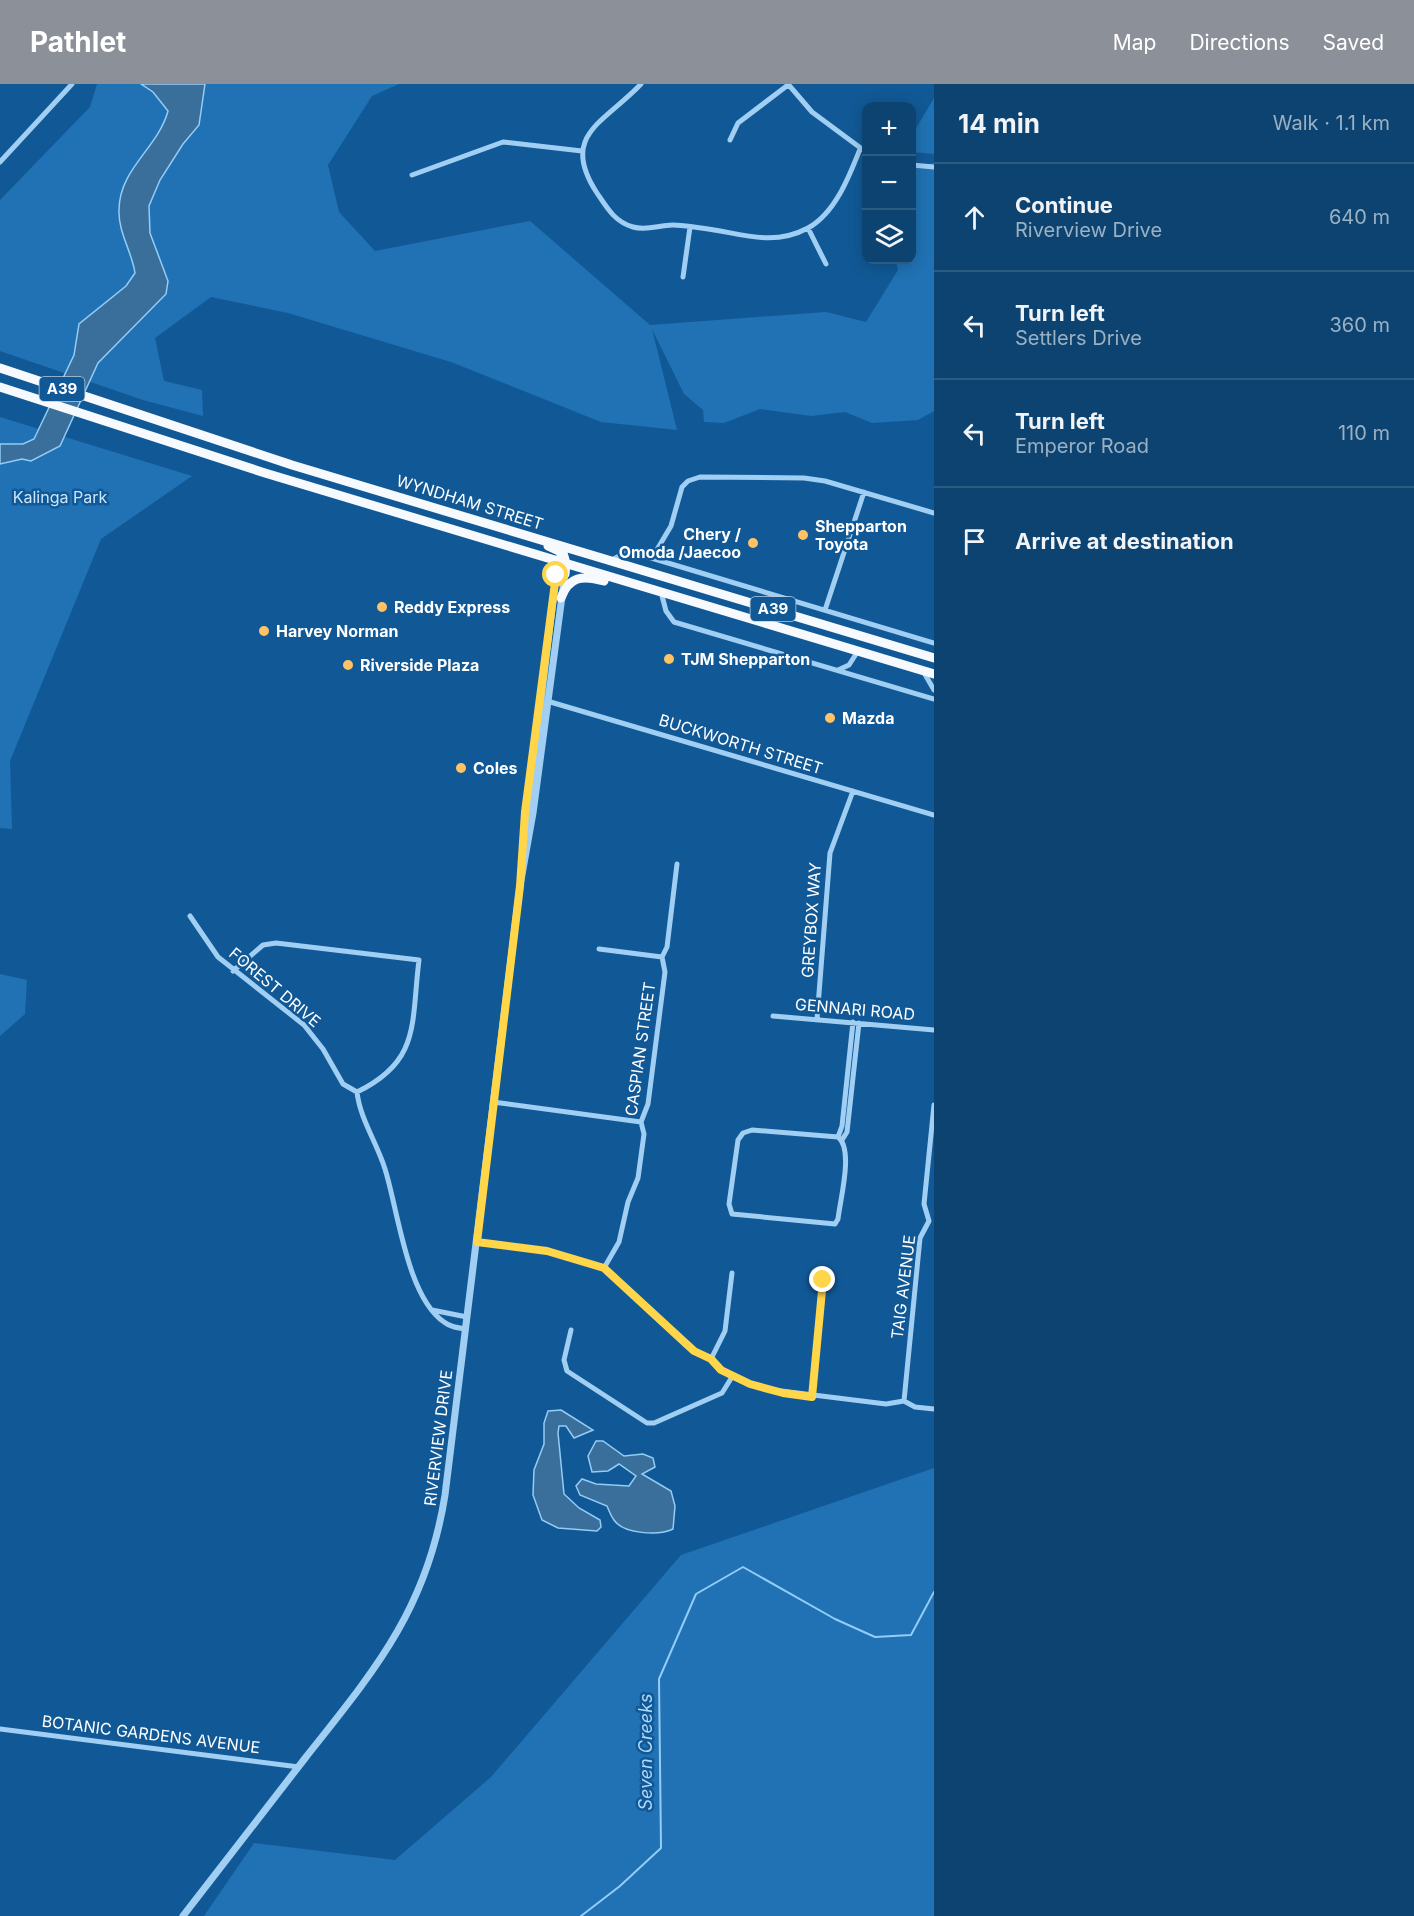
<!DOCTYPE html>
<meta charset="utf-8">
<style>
:root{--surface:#0d4370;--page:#164a75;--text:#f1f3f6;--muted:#9ab0c3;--line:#2d5c83;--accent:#8c9099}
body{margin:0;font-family:Inter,sans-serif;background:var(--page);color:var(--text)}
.controls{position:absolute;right:18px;top:18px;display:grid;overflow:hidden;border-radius:12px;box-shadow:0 3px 15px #0003}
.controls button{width:54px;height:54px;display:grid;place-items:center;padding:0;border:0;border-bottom:2px solid var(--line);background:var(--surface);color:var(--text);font:30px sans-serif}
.stop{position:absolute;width:18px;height:18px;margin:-14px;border:4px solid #ffd54a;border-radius:50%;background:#fff}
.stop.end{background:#ffd54a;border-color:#fff;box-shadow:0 2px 6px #0008}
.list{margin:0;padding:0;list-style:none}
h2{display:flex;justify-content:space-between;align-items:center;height:78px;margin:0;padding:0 24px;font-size:26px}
h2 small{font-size:20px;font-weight:400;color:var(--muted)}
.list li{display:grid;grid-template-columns:39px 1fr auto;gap:18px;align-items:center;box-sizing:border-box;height:108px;padding:0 24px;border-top:2px solid var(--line)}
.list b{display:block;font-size:22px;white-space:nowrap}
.list p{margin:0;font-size:20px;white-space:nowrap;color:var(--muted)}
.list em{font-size:20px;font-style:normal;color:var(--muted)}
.icon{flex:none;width:33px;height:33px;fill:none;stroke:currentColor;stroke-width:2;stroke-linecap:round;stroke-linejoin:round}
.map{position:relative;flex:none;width:934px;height:1832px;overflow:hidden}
header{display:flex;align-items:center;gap:36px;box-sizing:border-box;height:84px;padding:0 30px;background:var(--accent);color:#fff}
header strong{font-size:28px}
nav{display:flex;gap:33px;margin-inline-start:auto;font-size:21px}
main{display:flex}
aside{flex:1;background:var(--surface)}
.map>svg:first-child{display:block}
.green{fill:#2072b4}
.water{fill:#3b6f9b;stroke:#93ccf7;stroke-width:1.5}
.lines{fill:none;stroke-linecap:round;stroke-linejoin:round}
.stream{stroke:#93ccf7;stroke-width:2}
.minor{stroke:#a1cff3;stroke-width:5}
.tertiary{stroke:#a1cff3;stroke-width:7}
.trunk{stroke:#f6faff;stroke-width:9}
.route{stroke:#ffd54a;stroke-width:8}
.poi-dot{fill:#ffc264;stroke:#115996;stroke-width:2}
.labels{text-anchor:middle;stroke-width:5;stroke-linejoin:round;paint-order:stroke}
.shield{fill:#115996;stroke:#b8cde0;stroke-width:1.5}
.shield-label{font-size:15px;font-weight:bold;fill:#fff}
.park-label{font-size:16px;fill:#c9e6fd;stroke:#115996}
.street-label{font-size:16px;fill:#fff;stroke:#115996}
.poi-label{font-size:16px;font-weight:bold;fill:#fff;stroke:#115996;text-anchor:start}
.water-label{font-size:18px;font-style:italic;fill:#aed9fa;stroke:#115996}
</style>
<header>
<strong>Pathlet</strong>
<nav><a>Map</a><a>Directions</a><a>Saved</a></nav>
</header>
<main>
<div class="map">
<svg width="934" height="1832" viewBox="0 0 934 1832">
<rect width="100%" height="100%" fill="#115996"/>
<!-- green -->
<path class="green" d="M97,0h302l-27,12 -44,69 11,47 36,39 155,-30 120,104 176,-13 40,10 32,-52 -2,-10h16v-94l22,-3v248l-16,9 -46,3 -27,-11 -34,4 -51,-7 -36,14 -20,-1 -1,-12 -19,-16 -32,-65 25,101 -76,-8 -150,-60 -163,-49 -77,-16 -56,41 9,43 38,9 1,26 -60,-16 -143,-49v-151l90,-93z
M934,14v56l-22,-2v-17z
M0,333l192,59 -91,63 -91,222 2,68 -12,-1z
M0,890l27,6 -2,34 -25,22z
M934,1384v448h-730l50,-73 141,17 96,-83 190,-222z"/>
<!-- water -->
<path class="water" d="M141,0h64l-6,41 -16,19 -23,36 -11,26 1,27 18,48 -2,13 -68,69 -38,83 -29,15 -9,-2 -22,5v-20h23l11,-5 40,-84 5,-31 47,-38 9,-13c-3,-21 -17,-41 -16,-63 0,-41 39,-62 49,-99l-15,-19z
M561,1326l32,20 -19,8 -8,-12h-7l-1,7 6,61 15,14 21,12 1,7 -4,4 -39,-3 -16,-8 -9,-25 1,-25 10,-26v-21l4,-12z
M596,1357h7l21,15 19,-2 10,4 2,9 -13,7 29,17 4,15 -2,23c-14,7 -50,5 -59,-9 -3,-4 -5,-9 -7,-14l-27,-11 -4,-9 6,-7 14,5 33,2 7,-10 -17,-12 -11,7 -16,1 -4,-16z"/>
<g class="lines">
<!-- stream -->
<path class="stream" d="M581,1832l39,-30 41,-38 -2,-169 37,-85 47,-27 92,52 40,18 36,-2 23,-43"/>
<!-- minor -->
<path class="minor" d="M641,0c-37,39 -82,51 -44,109 10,15 18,29 36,34 14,4 26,-2 40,-2 9,0 19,2 28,3 37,4 70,20 107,0 27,-15 41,-51 52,-79
M788,0l24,28 54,40
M730,56l8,-17 50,-38
M0,78l72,-78
M912,81l22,2
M412,91l91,-33 79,9
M808,144l18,36
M683,193l7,-50
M652,474l19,-32 11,-39 6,-6 12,-4 104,1 21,3 109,32
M612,476l16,-9 306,92
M661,508l5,19 8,11 260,77
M825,526l39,-118
M838,586l11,-5 9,-14
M923,587l11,19
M547,617l387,114
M190,832l28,41 86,68 19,24 20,35 14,8c3,27 20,51 28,77 13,41 22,128 59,153 6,5 14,6 22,7
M599,865l63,8
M233,887l30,-26 13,-2 143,17c-8,63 2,101 -62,132
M773,932l161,14
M817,935l13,-166 23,-62
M493,1018l148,20
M752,1046l86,7c16,12 2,63 0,82l-3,5 -103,-10 -3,-10 9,-64 5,-7z
M838,1053l4,-11 11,-104
M842,1056l5,-8 12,-109
M477,1158l70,9 57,17 94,85 13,6 7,9 14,9 33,12 121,15 18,-3 11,6 19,2
M604,1184l15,-26 9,-40 10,-24 6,-44 -3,-12 7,-18 17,-132 -3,-15 5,-10 10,-83
M432,1226l35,7
M571,1246l-7,30 3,11 80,52h7l68,-30 10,-16
M711,1275l14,-28 7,-58
M812,1313l11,-117
M904,1317l16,-163 9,-17 -5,-17 10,-99
M0,1645l299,38"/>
<!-- tertiary -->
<path class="tertiary" d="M523,766l33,-275
M183,1832c41,-53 82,-106 123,-159 69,-87 121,-148 139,-262l75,-609 13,-73 32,-239"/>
<!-- trunk -->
<path class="trunk" d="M0,284l292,97 642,193
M0,303l265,86 669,201
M548,462l15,7 3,10 -1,11
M556,491l5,-19
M561,514c8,-22 22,-23 43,-17"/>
</g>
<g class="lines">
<!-- route -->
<path class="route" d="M556,491l-31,237 -5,74 -43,356 70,9 57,17 90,83 17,8 10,11 29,14 33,9 29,4 11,-117"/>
</g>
<!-- markers -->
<g class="poi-dot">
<circle cx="803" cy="451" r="6"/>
<circle cx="753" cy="459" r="6"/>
<circle cx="382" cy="523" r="6"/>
<circle cx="264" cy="547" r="6"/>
<circle cx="669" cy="575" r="6"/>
<circle cx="348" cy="581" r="6"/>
<circle cx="830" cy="634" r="6"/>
<circle cx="461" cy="684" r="6"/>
</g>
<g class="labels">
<!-- shield labels -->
<g class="shield">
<rect x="39.5" y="293" width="45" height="24" rx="4.5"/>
<rect x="750.5" y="513" width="45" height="24" rx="4.5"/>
</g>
<g class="shield-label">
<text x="62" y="310">A39</text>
<text x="773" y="530">A39</text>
</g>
<!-- park labels -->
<g class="park-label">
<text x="60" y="419">Kalinga Park</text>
</g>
<!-- street labels -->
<g class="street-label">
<text transform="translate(470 418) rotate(17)" y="6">WYNDHAM STREET</text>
<text transform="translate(741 660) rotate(17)" y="6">BUCKWORTH STREET</text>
<text transform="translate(811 836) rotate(-86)" y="6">GREYBOX WAY</text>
<text transform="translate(275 903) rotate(40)" y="6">FOREST DRIVE</text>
<text transform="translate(855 925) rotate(5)" y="6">GENNARI ROAD</text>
<text transform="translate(640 965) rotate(-82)" y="6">CASPIAN STREET</text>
<text transform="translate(903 1203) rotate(-83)" y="6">TAIG AVENUE</text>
<text transform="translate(438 1354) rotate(-83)" y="6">RIVERVIEW DRIVE</text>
<text transform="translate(151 1650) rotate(7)" y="6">BOTANIC GARDENS AVENUE</text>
</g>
<!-- poi labels -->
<g class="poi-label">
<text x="815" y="448">Shepparton<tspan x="815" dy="18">Toyota</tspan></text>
<text x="741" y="456" text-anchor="end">Chery /<tspan x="741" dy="18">Omoda /Jaecoo</tspan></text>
<text x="394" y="529">Reddy Express</text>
<text x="276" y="553">Harvey Norman</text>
<text x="681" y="581">TJM Shepparton</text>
<text x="360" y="587">Riverside Plaza</text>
<text x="842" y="640">Mazda</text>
<text x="473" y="690">Coles</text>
</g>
<!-- water labels -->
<g class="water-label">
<text transform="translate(646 1668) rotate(-90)" y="6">Seven Creeks</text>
</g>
</g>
</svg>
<div class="controls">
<button>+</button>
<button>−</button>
<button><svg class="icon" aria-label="layers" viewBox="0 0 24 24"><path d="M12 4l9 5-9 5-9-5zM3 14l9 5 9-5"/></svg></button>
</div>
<div class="stop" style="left:556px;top:491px"></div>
<div class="stop end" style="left:823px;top:1196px"></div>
</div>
<aside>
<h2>14 min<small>Walk · 1.1 km</small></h2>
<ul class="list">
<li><svg class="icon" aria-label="ahead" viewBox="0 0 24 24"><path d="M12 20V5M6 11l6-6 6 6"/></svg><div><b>Continue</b><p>Riverview Drive</p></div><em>640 m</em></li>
<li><svg class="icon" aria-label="left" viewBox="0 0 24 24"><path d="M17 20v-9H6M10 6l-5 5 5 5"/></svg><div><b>Turn left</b><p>Settlers Drive</p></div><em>360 m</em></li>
<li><svg class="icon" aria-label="left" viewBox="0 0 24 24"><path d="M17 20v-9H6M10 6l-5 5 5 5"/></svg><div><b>Turn left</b><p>Emperor Road</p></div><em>110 m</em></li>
<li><svg class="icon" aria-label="arrive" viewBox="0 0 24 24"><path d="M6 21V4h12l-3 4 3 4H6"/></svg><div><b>Arrive at destination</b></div></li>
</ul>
</aside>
</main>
